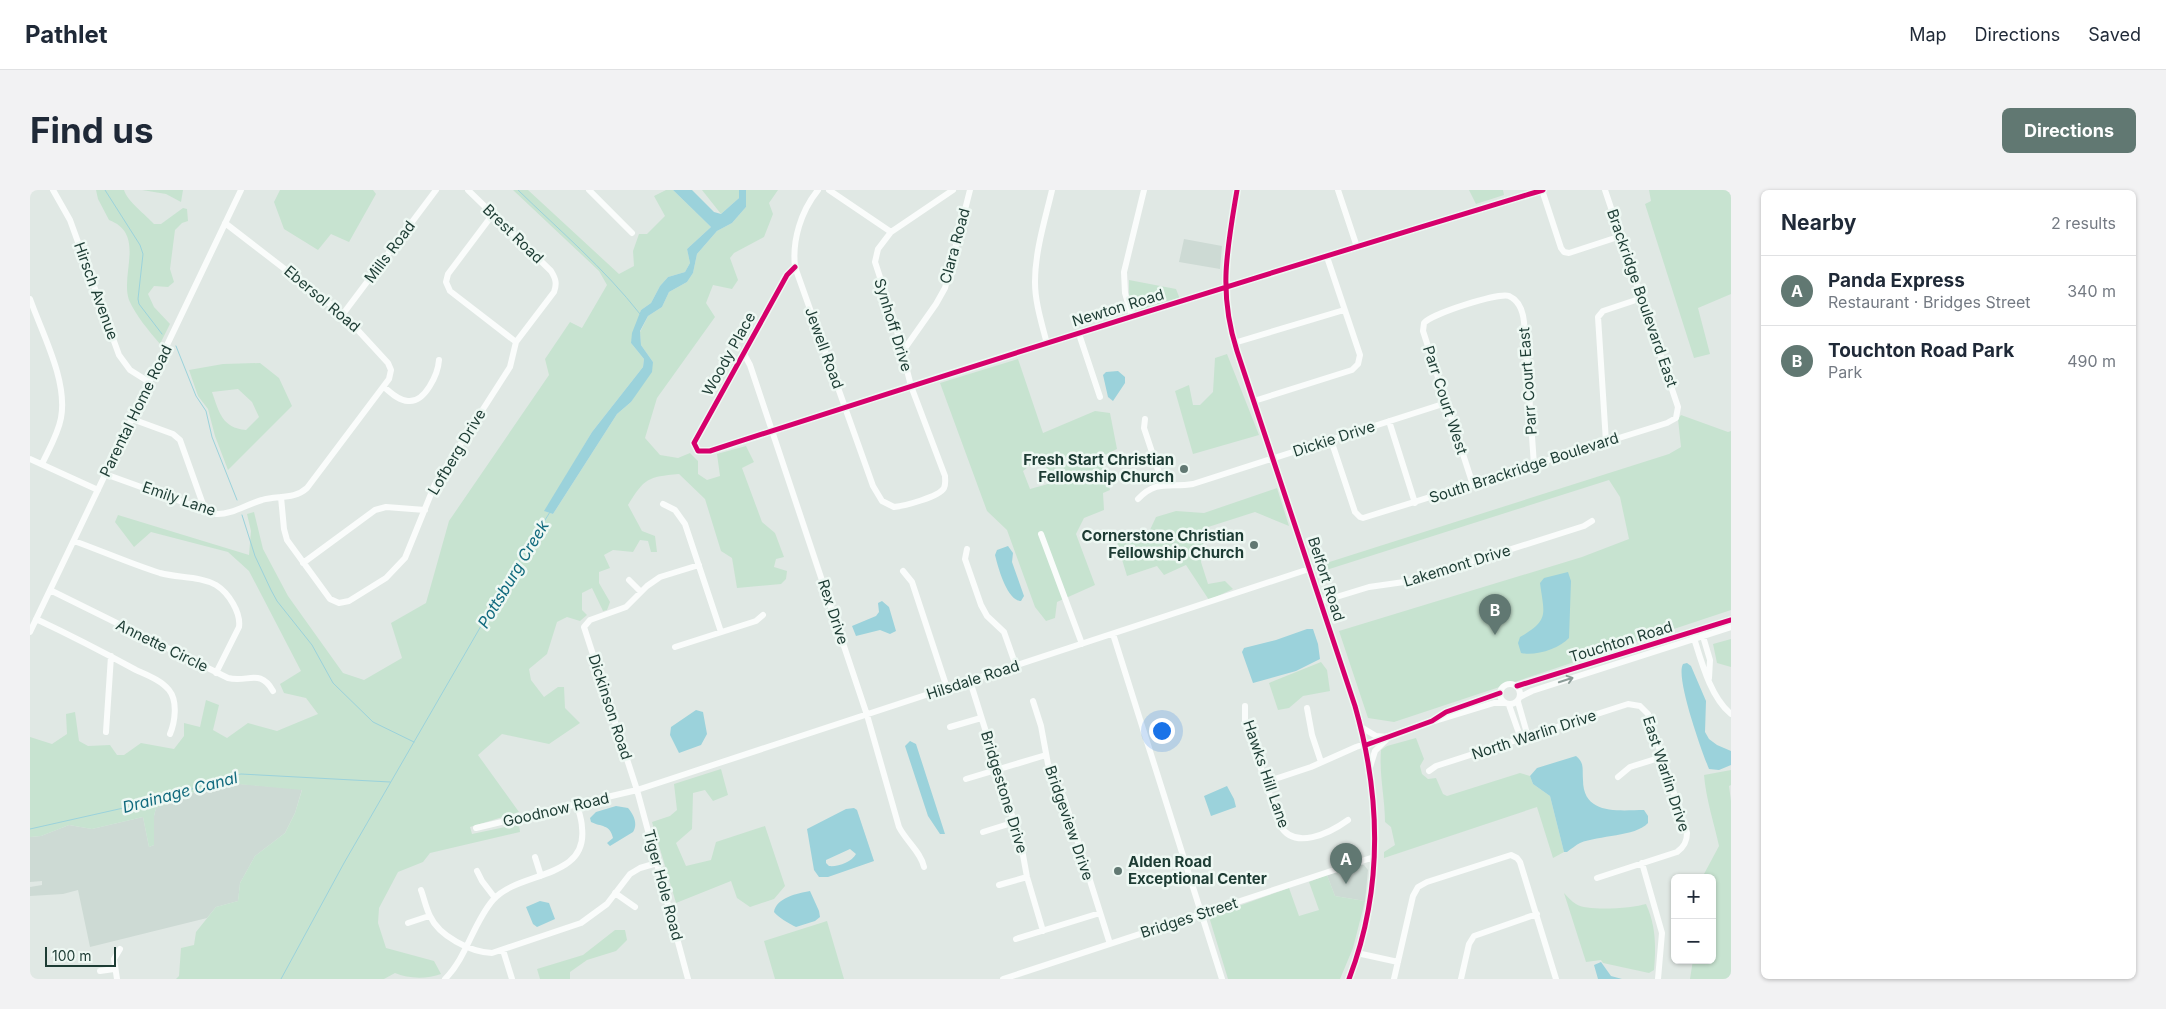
<!DOCTYPE html>
<meta charset="utf-8">
<style>
:root{--surface:#fff;--page:#f2f2f3;--text:#1f2937;--muted:#747a83;--line:#e0e1e3;--accent:#617872}
body{margin:0;font-family:Inter,sans-serif;background:var(--page);color:var(--text)}
.controls{position:absolute;right:15px;bottom:15px;display:grid;overflow:hidden;border-radius:8px;box-shadow:0 1px 4px #0004}
.controls button{width:45px;height:45px;display:grid;place-items:center;padding:0;border:0;border-bottom:1px solid var(--line);background:var(--surface);color:var(--text);font:25px sans-serif}
.scale{position:absolute;left:15px;bottom:12px;width:71px;box-sizing:border-box;padding-left:5px;border:2px solid #1d3c34;border-top:0;font-size:14px;line-height:18px;white-space:nowrap;color:#1d3c34;-webkit-text-stroke:4px #eef8f3;paint-order:stroke}
.you{position:absolute;left:1131px;top:540px;width:18px;height:18px;margin:-12px;border:4px solid #fff;border-radius:50%;background:#1a73e8;box-shadow:0 0 0 8px #1a73e833}
.badge{display:grid;place-items:center;width:32px;height:32px;border-radius:50%;background:var(--accent);color:#fff;font-size:16px;font-weight:700}
.pin{position:absolute;translate:-50% -41px;filter:drop-shadow(0 1px 2px #0008)}
.pin::after{content:'';position:absolute;top:26px;width:18px;height:15px;background:inherit;clip-path:polygon(0 0,100% 0,50% 100%)}
.list{margin:0;padding:0;list-style:none}
h2{display:flex;justify-content:space-between;align-items:center;height:65px;margin:0;padding:0 20px;font-size:21px}
h2 small{font-size:16px;font-weight:400;color:var(--muted)}
.list li{display:grid;grid-template-columns:32px 1fr auto;gap:15px;align-items:center;box-sizing:border-box;height:70px;padding:0 20px;border-top:1px solid var(--line)}
.list b{display:block;font-size:19px;white-space:nowrap}
.list p{margin:0;font-size:16px;white-space:nowrap;color:var(--muted)}
.list em{font-size:16px;font-style:normal;color:var(--muted)}
.map{position:relative;flex:none;width:1701px;height:789px;overflow:hidden;border-radius:8px}
header{display:flex;align-items:center;gap:30px;box-sizing:border-box;height:70px;padding:0 25px;background:var(--surface);border-bottom:1px solid var(--line)}
header strong{font-size:24px}
nav{display:flex;gap:28px;margin-inline-start:auto;font-size:18px}
.intro{display:flex;align-items:center;justify-content:space-between;box-sizing:border-box;height:120px;padding:0 30px}
h1{margin:0;font-size:35px}
.button{padding:12px 22px;border-radius:8px;background:var(--accent);color:#fff;font-size:18px;font-weight:700}
main{display:flex;gap:30px;padding:0 30px}
aside{flex:1;background:var(--surface);border-radius:8px;box-shadow:0 1px 4px #0004}
.map>svg:first-child{display:block}
.built{fill:#cddad4}
.green{fill:#c7e3d0;fill-rule:evenodd}
.water{fill:#9bd2db;fill-rule:evenodd}
.lines{fill:none;stroke-linecap:round;stroke-linejoin:round}
.stream{stroke:#9bd2db;stroke-width:1}
.minor{stroke:#fafcfb;stroke-width:6}
.cycleway-casing{stroke:#eef8f3;stroke-width:8}
.cycleway{stroke:#d6006c;stroke-width:5}
.oneway{stroke:#8c9c98}
.poi-dot{fill:#617872;stroke:#eef8f3;stroke-width:2}
.labels{text-anchor:middle;stroke-width:5;stroke-linejoin:round;paint-order:stroke}
.street-label{font-size:15px;fill:#1d3c34;stroke:#eef8f3}
.poi-label{font-size:15px;font-weight:bold;fill:#1d3c34;stroke:#eef8f3;text-anchor:end}
.water-label{font-size:16px;font-style:italic;fill:#116a7e;stroke:#eef8f3}
</style>
<header>
<strong>Pathlet</strong>
<nav><a>Map</a><a>Directions</a><a>Saved</a></nav>
</header>
<div class="intro"><h1>Find us</h1><a class="button">Directions</a></div>
<main>
<div class="map">
<svg width="1701" height="789" viewBox="0 0 1701 789">
<rect width="100%" height="100%" fill="#e0e8e4"/>
<!-- built -->
<path class="built" d="M1154,49l38,7 -2,23 -41,-7z
M197,593l75,6 -7,24 -10,20 -30,23 -15,27 -2,18 -22,6 -9,11 -117,29 -12,-57 -15,4 -33,2v-9l12,-2v-4l-12,1v-45l11,-1 28,-11 23,4 51,-12 6,30 5,-2v-29l2,-8 13,-5 10,-1 11,-9 23,-3z
M1330,675h4l4,5 -3,31 -30,-5 -8,-21z"/>
<!-- green -->
<path class="green" d="M66,0h28c3,11 22,25 30,34h7l22,-16 4,1 1,12 -6,2 -7,7 -5,39 4,13 -6,5 -14,-1 -6,8 6,13 16,17 -10,20c-11,-13 -24,-28 -31,-44 -9,-26 17,-66 -20,-80l-11,-21z
M112,0h41l-2,12 -15,-8z
M250,0h93l3,4 -27,48 -18,-8 -13,16 -34,-21 -10,-27z
M483,0h15l91,84 15,-8 -1,-15 6,-17h8l18,-18 -11,-20 12,-6h7l38,37 -24,22 3,14 -5,9 -17,5 -8,9 -9,17 -10,7 -10,33 13,16 -1,8 -51,65 -47,79 8,3 64,-100 14,-12 22,-40 -12,-17 -1,-13 8,-16 14,-9 7,-15 18,-10 6,-9 4,-19 20,-23 15,-8 14,-16v-17h32l-9,13 4,11 -9,23 -30,16 -4,5 8,22 -6,9 -19,-4 -7,18 9,14 -58,81 -12,40 15,17 18,3 12,-5 8,8v13l9,6 13,-4 -3,-22 29,-8 8,16 -12,6 20,54 13,11 9,24 -8,2 -2,8 13,4 -1,8 -5,5 -44,4 -5,-30 -11,-7 -16,-52 -26,-25c-32,3 -34,4 -51,31l14,26 13,5 2,16h-6l-3,-11 -8,-1 -7,12 -20,-2 -9,5 6,13 -11,4v11l11,19 -3,8 -4,1 -11,-23 -10,5v17l5,5 -7,6 -13,-4 -10,5 -10,32 -18,15 2,11 13,17 14,-10h6l1,21 15,15 -31,21 -47,-10 -24,21 41,57 -49,15 2,7 47,-10 1,8 -90,21 -7,9 -25,10 -19,36 -1,15 8,25 48,13 7,13c-13,5 -33,5 -46,-1l-11,6h-208l3,-3 2,-28 13,-3 2,-13 20,-25 22,-6 2,-18 15,-27 30,-23 10,-20 7,-23 -75,-7 -14,7 -23,3 -11,9 -10,1 -13,5 -2,8v29l-5,2 -6,-30 -51,12 -23,-4 -28,11 -11,1v-100l22,7 15,-10 -1,-20 9,-2 4,29 9,5 22,-1 7,10h7l17,-12 33,6 10,-13v-13l16,4 6,-27 13,5 -6,25 14,8 21,-15 29,8 41,-17 -12,-16 -22,-5 -4,-9 21,-13 -52,-100 -21,-19 -77,-20 -17,15 -19,-25 3,-7 131,40 2,-24 -4,-17 7,-2 9,37 25,47 55,77 21,7 38,-22 -11,-35 35,-20 23,-82 100,-146 -4,-16 25,-37 12,6 25,-43 -8,-14z
M672,0h37v8l-18,16z
M1439,0h34l1,5 -28,9z
M1619,0h82v104l-33,14 12,46 -16,4 -49,-154 6,-3z
M1099,90l47,9 4,10 -41,12 -10,-14z
M1197,164l32,81 -66,19 -18,-63 14,-6 4,20h7l13,-13 2,-34z
M988,169l25,74 52,-22 15,2 7,36 -16,8 9,33 -7,3 1,17 -20,8 -8,16 19,51 -38,17 -2,16 -9,3 -11,-14 -28,-77 -20,-19 -47,-128zM1003,273l13,1 2,20 -18,5 -7,-18z
M230,173l19,15 13,28 -64,64 -13,-34 -7,-27 -10,-13 -9,-26 34,-6zM208,199l14,13 7,15 -13,13c-24,-2 -27,-18 -34,-38z
M1651,225l47,17 3,-1v179l-337,112 -26,-4 -29,-87 243,-74 47,-18 -9,-42 -11,-17 -289,92v-7l349,-111 12,-7 -3,-28z
M1247,298l12,38 -34,-14 -50,16 -4,34 7,22 17,-3 8,8 -24,11 -23,-35 -22,10 -7,-9 -30,10 -10,-33 32,-11 7,-15 20,-6 28,2z
M1701,449v28l-14,-4 -4,-19z
M1291,472l6,8 3,21 -27,5 -14,12 -11,2 -9,-27z
M1386,548l8,21 -4,7 2,8 6,5 8,-1 7,16 4,2 73,-23 10,3 3,8 17,12 14,56 -11,6 -16,-51 -153,51v-6l11,-7 -4,-18 -6,-5c0,-24 -6,-47 -4,-72l6,-4z
M691,579l7,26 -15,6 -8,-11 -12,3 -1,36 -16,14 10,23 25,-6 5,-18 49,-16 20,60 -11,13 -24,8 -13,-9 -6,-17 -55,22 -24,-81 18,-6 7,-6 -3,-26z
M1701,580v15l-2,1 2,15v178h-41l3,-19h19v-82h-17l9,-4 15,-28c-5,-23 -13,-47 -15,-71z
M1297,685l8,21 30,5 -12,47 -13,31h-112l-18,-59 4,-5 75,-27 10,28 20,-6 -10,-28z
M1534,703c4,4 8,9 12,11 12,8 57,4 70,0 10,22 10,42 8,66l-5,3 -46,-10 -2,-3 -15,2z
M797,731l17,58h-69l-11,-38z
M585,740h10l2,10 -11,11 -29,9 -17,12v7h-30l-3,-10 46,-14z"/>
<!-- water -->
<path class="water" d="M643,0h19l22,22 7,2 18,-16v-8h7v17l-14,16 -15,8 -20,23 -4,19 -6,9 -18,10 -7,15 -14,9 -8,15 1,14 12,17 -1,10 -21,30 -14,12 -64,100 -9,-3 48,-79 51,-65 1,-8 -13,-16 1,-10 9,-23 10,-7 9,-17 8,-9 17,-5 5,-9 -3,-14 24,-22z
M1088,181l7,6v6l-12,18 -5,-4 -5,-22 3,-3z
M978,356l5,7 -1,9 12,34 -3,5c-14,0 -23,-34 -26,-46l2,-5z
M1538,382l3,9 -2,57c-10,11 -33,18 -48,15l-3,-10 2,-6c30,-17 24,-23 20,-54l4,-5z
M852,411l7,6 7,24 -6,3 -10,-4 -24,6 -4,-10 24,-10 3,-4 -1,-9z
M1277,439h6l5,15 2,15 -24,12 -43,12 -11,-31 2,-4 32,-8z
M1657,473l4,3 15,35 -1,31 4,7 8,6 14,6v14l-12,5 -10,-1c-7,-17 -34,-92 -26,-105z
M666,520l7,2 4,22 -6,11 -22,8 -9,-18 1,-8z
M880,551l6,3 29,90h-5l-12,-18 -23,-70z
M1546,566c9,7 6,14 7,24 0,36 37,30 61,30l4,6v7c-13,14 -49,12 -68,20 -4,2 -9,6 -13,9h-3l-14,-56 -17,-12 -3,-8 7,-8z
M1197,596l7,13 2,8 -25,9 -7,-20z
M586,616l12,2c6,7 10,16 5,24l-23,14 -3,-3 6,-5c-3,-14 -12,-11 -22,-16l-1,-4 6,-6z
M824,618l3,2 17,51 -46,16h-9l-5,-7 -7,-41 39,-20zM820,659l6,5c-4,8 -18,13 -27,12l-3,-3v-3z
M780,701l9,20 1,6 -5,4 -19,6c-8,-4 -17,-9 -22,-15 2,-14 24,-19 36,-21z
M510,711l9,2 6,16 -18,8 -4,-3 -7,-17z
M1571,772l10,14 11,3h-24l-4,-14z"/>
<g class="lines">
<!-- stream -->
<path class="stream" d="M75,0l35,55 3,9 -5,45 1,5 23,30
M488,0c41,40 86,78 122,124
M146,156l20,50 10,15 6,26 25,63
M212,325l13,41 16,34 6,11 35,44 21,38 40,39 41,20
M0,639l129,-29 42,-14 10,-6 30,-6 149,8
M251,789l63,-116 163,-282 43,-69"/>
<!-- minor -->
<path class="minor" d="M23,0l17,30 49,135 11,15 19,12
M559,0l43,43
M788,0c-17,21 -26,50 -23,77l78,219 9,15 12,6c10,-1 45,-10 50,-19 2,-4 1,-8 1,-12l-34,-90 -16,-63 -20,-61 3,-13 13,-17 62,-42
M799,0l62,42
M1207,0c-10,60 -19,102 0,161l118,355c26,91 28,184 -6,273
M1308,0l19,57
M1512,0l19,58 3,4 5,1 52,-17
M463,24l-45,60 -2,8 4,9 66,51
M765,77l-8,8 -93,168 4,8h12c277,-90 555,-177 833,-261
M0,109c12,34 38,82 31,119 -3,16 -12,31 -19,46
M313,124l93,-124
M1102,127l-7,-24 -1,-21 20,-82
M1049,144l21,63
M1204,153l110,-33
M1017,154c-5,-20 -12,-41 -12,-62 0,-31 10,-62 17,-92
M873,161l33,-47 9,-16 25,-98
M714,164l6,11 117,350 32,112c7,14 22,25 25,40
M354,197c6,5 15,14 24,14 17,2 30,-27 31,-41
M1224,211l98,-31 6,-6 2,-9 -33,-98
M102,229l41,15 7,6 25,70
M1115,229l-1,9 19,57
M1359,231l26,82
M1301,250l24,72 5,5 3,1 304,-95 9,-5 2,-11 -73,-217
M1576,252l-8,-125 5,-6 39,-13
M0,269l68,31
M75,284l111,40c15,1 31,-10 46,-14 15,-5 32,0 45,-12l82,-109 2,-9 -3,-7 -45,-49 -118,-91
M1443,295l-50,-154 1,-8c7,-9 75,-31 85,-27 11,5 14,16 15,26l10,143
M251,307l3,32 3,11 43,59 9,4 10,-2 37,-23 19,-20 30,-74 75,-117 6,-25 38,-50c3,-8 2,-13 -3,-21l-83,-81
M1108,309c19,-20 32,-11 55,-15l253,-81
M633,314l12,6 10,14 36,108
M1011,344l41,110
M44,351c28,10 57,23 86,32 18,5 40,3 56,12 13,8 25,28 23,42l-23,46
M937,359l-2,10 16,46 6,11 17,16 12,34
M273,373l72,-53 11,-3 39,3
M873,381l9,11 35,106
M599,390l12,12
M20,400l178,88c20,5 32,-10 45,13
M1290,412l49,-15 42,-6 173,-55 8,-5
M6,429c34,16 67,33 100,51 11,5 25,10 33,20 9,11 6,32 1,44
M0,442l211,-442
M1672,443l8,27 -1,18
M1083,444l109,345
M1663,445c8,25 17,62 38,79
M645,457l81,-26 7,-6
M940,491l21,67 9,37 19,48 8,44 16,54
M1470 504a10 10 0 1 1 20 0a10 10 0 1 1-20 0Z
M1487,496l214,-66
M1490,507l12,-6 199,-64
M1003,511l8,25 7,38 16,34 46,146
M1488,512l10,35
M1479,515l12,34
M1215,516v15l35,104c14,26 50,8 68,-5
M1277,518l5,27 9,27
M1405,531l59,-18h11
M920,537l31,-9
M1331,537l15,9 11,1
M76,542l5,-76
M1340,577l5,-16 11,-11
M1399,581l7,-5 192,-62 12,2 8,8 39,119c0,9 -3,14 -10,19l-80,26
M1588,587l12,-10 32,-10
M936,589l80,-24
M1236,592l45,-15 45,-20 76,-26 14,-9 54,-19
M446,638l161,-38 672,-221
M953,642l32,-10
M505,667l6,19
M1612,673l20,70 -4,46
M447,681l5,10 13,17
M969,695l28,-8
M391,700c3,8 5,18 9,26 9,20 40,36 62,37l89,-30 26,-19 23,-30 10,-6 17,-5
M585,703l20,14
M378,733l21,-7
M986,749l84,-26
M473,760l9,29
M1327,763l41,9
M70,781l14,-2
M87,789l-3,-20 6,-10
M415,789c22,-22 28,-56 48,-79 25,-29 95,-20 89,-72 0,-8 -3,-16 -5,-23
M658,789l-51,-189 -53,-163 6,-7 36,-13 21,-21 13,-9 39,-12
M973,789l371,-122
M1364,789l19,-83 5,-9 9,-5 84,-27 6,3 3,4 36,117
M1431,789l8,-35 5,-8 63,-22"/>
<defs>
<path id="cycleway" d="M1207,0c-10,60 -19,102 0,161l118,355c26,91 28,184 -6,273
M765,77l-8,8 -93,168 4,8h12c277,-90 555,-177 833,-261
M1487,496l214,-66
M1336,555l66,-24 14,-9 54,-19"/>
</defs>
<!-- cycleway casing -->
<use href="#cycleway" class="cycleway-casing"/>
<!-- cycleway -->
<use href="#cycleway" class="cycleway"/>
</g>
<!-- one-way arrows -->
<defs><path id="oneway-shaft" d="M-6 0H5M1.5-3L5.5 0L1.5 3" fill="none" stroke-width="1.6" stroke-linecap="round" stroke-linejoin="round" transform="scale(1.25)"/></defs>
<use class="oneway" href="#oneway-shaft" transform="translate(1536 490) rotate(-18)"/>
<!-- markers -->
<g class="poi-dot">
<circle cx="1154" cy="279" r="5"/>
<circle cx="1224" cy="355" r="5"/>
<circle cx="1088" cy="681" r="5"/>
</g>
<g class="labels">
<!-- street labels -->
<g class="street-label">
<text transform="translate(483 44) rotate(44)" y="5">Brest Road</text>
<text transform="translate(925 56) rotate(-75)" y="5">Clara Road</text>
<text transform="translate(360 62) rotate(-53)" y="5">Mills Road</text>
<text transform="translate(66 101) rotate(70)" y="5">Hirsch Avenue</text>
<text transform="translate(1612 108) rotate(71)" y="5">Brackridge Boulevard East</text>
<text transform="translate(292 109) rotate(40)" y="5">Ebersol Road</text>
<text transform="translate(1088 118) rotate(-17)" y="5">Newton Road</text>
<text transform="translate(863 135) rotate(73)" y="5">Synhoff Drive</text>
<text transform="translate(794 158) rotate(70)" y="5">Jewell Road</text>
<text transform="translate(699 164) rotate(-61)" y="5">Woody Place</text>
<text transform="translate(1498 191) rotate(-94)" y="5">Parr Court East</text>
<text transform="translate(1415 210) rotate(72)" y="5">Parr Court West</text>
<text transform="translate(106 221) rotate(-64)" y="5">Parental Home Road</text>
<text transform="translate(1304 249) rotate(-18)" y="5">Dickie Drive</text>
<text transform="translate(427 262) rotate(-59)" y="5">Lofberg Drive</text>
<text transform="translate(1494 278) rotate(-18)" y="5">South Brackridge Boulevard</text>
<text transform="translate(149 309) rotate(19)" y="5">Emily Lane</text>
<text transform="translate(1427 376) rotate(-17)" y="5">Lakemont Drive</text>
<text transform="translate(1296 389) rotate(72)" y="5">Belfort Road</text>
<text transform="translate(803 422) rotate(72)" y="5">Rex Drive</text>
<text transform="translate(1591 452) rotate(-17)" y="5">Touchton Road</text>
<text transform="translate(132 456) rotate(26)" y="5">Annette Circle</text>
<text transform="translate(943 490) rotate(-18)" y="5">Hilsdale Road</text>
<text transform="translate(580 517) rotate(72)" y="5">Dickinson Road</text>
<text transform="translate(1504 545) rotate(-18)" y="5">North Warlin Drive</text>
<text transform="translate(1236 584) rotate(71)" y="5">Hawks Hill Lane</text>
<text transform="translate(1636 584) rotate(72)" y="5">East Warlin Drive</text>
<text transform="translate(974 602) rotate(73)" y="5">Bridgestone Drive</text>
<text transform="translate(526 620) rotate(-13)" y="5">Goodnow Road</text>
<text transform="translate(1039 633) rotate(71)" y="5">Bridgeview Drive</text>
<text transform="translate(633 695) rotate(75)" y="5">Tiger Hole Road</text>
<text transform="translate(1159 728) rotate(-18)" y="5">Bridges Street</text>
</g>
<!-- poi labels -->
<g class="poi-label">
<text x="1144" y="275">Fresh Start Christian<tspan x="1144" dy="17">Fellowship Church</tspan></text>
<text x="1214" y="351">Cornerstone Christian<tspan x="1214" dy="17">Fellowship Church</tspan></text>
<text x="1098" y="677" text-anchor="start">Alden Road<tspan x="1098" dy="17">Exceptional Center</tspan></text>
</g>
<!-- water labels -->
<g class="water-label">
<text transform="translate(483 384) rotate(-59)" y="6">Pottsburg Creek</text>
<text transform="translate(150 602) rotate(-15)" y="6">Drainage Canal</text>
</g>
</g>
</svg>
<div class="controls">
<button>+</button>
<button>−</button>
</div>
<div class="scale">100 m</div>
<div class="you"></div>
<div class="pin badge" style="left:1316px;top:694px">A</div>
<div class="pin badge" style="left:1465px;top:445px">B</div>
</div>
<aside>
<h2>Nearby<small>2 results</small></h2>
<ul class="list">
<li><span class="badge">A</span><div><b>Panda Express</b><p>Restaurant · Bridges Street</p></div><em>340 m</em></li>
<li><span class="badge">B</span><div><b>Touchton Road Park</b><p>Park</p></div><em>490 m</em></li>
</ul>
</aside>
</main>
